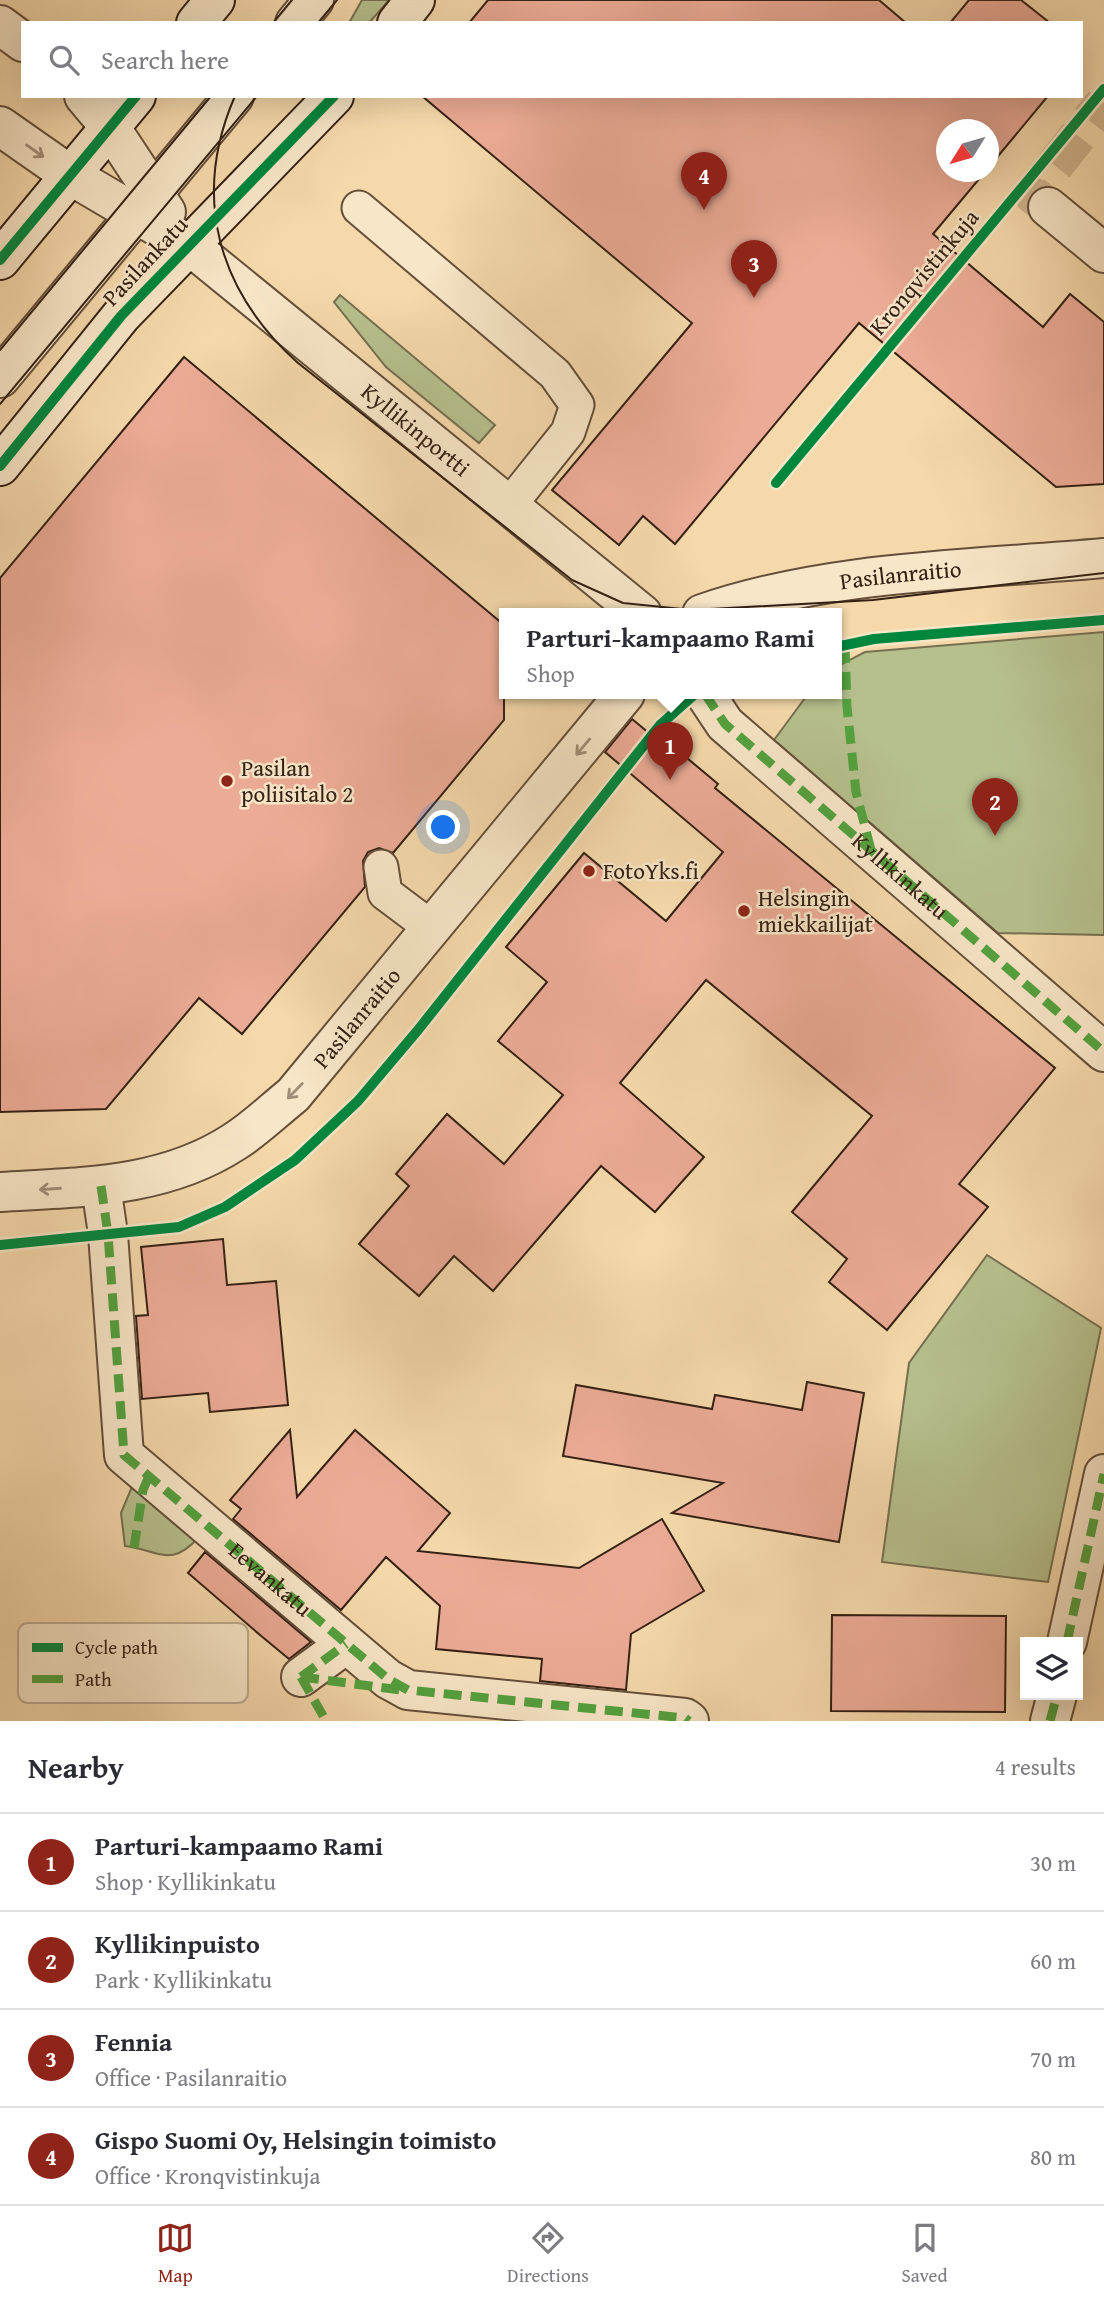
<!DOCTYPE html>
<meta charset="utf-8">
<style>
:root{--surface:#fff;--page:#f2f2f3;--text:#2b2b33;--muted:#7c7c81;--line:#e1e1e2;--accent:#8f2418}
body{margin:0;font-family:"Gentium Book Plus",serif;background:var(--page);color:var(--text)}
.controls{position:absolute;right:21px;bottom:21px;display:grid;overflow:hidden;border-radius:0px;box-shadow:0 7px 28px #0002}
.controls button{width:63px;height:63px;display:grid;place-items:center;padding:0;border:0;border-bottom:2px solid var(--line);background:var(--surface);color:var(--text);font:35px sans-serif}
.compass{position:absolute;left:936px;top:119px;width:63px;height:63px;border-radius:50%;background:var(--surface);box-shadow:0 7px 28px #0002;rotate:233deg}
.you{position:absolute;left:444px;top:828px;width:24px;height:24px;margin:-18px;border:5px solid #fff;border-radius:50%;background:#1a73e8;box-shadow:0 0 0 10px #1a73e833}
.badge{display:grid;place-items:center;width:46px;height:46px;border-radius:50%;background:var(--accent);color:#fff;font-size:23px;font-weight:700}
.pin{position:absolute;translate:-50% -58px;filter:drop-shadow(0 2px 4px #0008)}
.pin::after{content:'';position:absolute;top:37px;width:24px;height:21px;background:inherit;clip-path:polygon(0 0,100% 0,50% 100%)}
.popup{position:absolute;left:499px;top:608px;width:343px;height:91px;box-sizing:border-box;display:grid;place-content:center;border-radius:0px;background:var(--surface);filter:drop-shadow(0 2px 5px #0005);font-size:23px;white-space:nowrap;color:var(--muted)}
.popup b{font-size:26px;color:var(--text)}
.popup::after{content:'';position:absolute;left:50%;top:100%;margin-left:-14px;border:14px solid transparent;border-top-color:var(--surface)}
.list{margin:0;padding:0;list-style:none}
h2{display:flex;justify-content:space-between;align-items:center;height:91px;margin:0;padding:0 28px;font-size:30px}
h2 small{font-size:23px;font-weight:400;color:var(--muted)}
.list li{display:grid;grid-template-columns:46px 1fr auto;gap:21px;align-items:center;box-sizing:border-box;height:98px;padding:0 28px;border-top:2px solid var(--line)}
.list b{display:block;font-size:26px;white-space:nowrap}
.list p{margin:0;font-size:23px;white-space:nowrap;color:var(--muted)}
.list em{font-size:23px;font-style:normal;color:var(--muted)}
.icon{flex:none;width:38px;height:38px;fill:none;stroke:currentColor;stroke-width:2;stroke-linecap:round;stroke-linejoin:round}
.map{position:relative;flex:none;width:1104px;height:1721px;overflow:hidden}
.search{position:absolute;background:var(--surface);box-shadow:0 7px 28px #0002;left:21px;right:21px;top:21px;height:77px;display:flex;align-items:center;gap:18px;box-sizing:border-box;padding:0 24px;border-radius:0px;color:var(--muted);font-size:26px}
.sheet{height:483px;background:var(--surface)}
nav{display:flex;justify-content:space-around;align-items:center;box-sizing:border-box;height:98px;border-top:2px solid var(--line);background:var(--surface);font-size:19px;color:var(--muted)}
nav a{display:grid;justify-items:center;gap:4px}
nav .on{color:var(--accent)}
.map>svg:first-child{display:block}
.green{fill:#b6c08d;stroke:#767050;stroke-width:2}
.building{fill:#ecab96;stroke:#352114;stroke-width:2}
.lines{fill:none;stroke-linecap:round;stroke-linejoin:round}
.street-tunnel{stroke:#cfb48d;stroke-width:38;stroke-dasharray:38 19;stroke-linecap:butt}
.lane-casing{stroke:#654f3a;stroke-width:37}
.street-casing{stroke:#654f3a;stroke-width:42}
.secondary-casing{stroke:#352114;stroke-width:42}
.lane{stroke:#f8e6c8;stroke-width:33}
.street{stroke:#f8e6c8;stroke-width:38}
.secondary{stroke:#f8e6c8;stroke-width:38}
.tram{stroke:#352114;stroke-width:2}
.quiet{stroke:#53a23f;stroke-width:9;stroke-dasharray:18 9;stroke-linecap:butt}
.cycleway-casing{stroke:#f8e6c8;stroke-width:15}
.cycleway{stroke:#00873e;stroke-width:10}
.oneway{stroke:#a08d77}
.poi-dot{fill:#8f2418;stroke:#f8e6c8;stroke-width:2.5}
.labels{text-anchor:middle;stroke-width:5;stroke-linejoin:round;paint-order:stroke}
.street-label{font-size:23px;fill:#352114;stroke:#f8e6c8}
.poi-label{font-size:23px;fill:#352114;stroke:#f8e6c8;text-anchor:start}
.key{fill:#f8e6c8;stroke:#beab92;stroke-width:2}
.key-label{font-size:19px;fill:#352114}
</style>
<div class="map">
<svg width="1104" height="1721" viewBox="0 0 1104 1721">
<rect width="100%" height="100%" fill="#f5d9ab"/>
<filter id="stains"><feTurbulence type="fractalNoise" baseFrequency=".00286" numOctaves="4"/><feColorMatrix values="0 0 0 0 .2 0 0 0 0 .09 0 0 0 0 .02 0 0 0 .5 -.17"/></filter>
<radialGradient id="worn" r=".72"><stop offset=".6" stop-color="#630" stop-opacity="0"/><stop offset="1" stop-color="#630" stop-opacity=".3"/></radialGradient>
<!-- green -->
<path class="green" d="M362,0h27l-20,23h-20z
M340,295l155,130 -16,18 -93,-76 -52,-65z
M1104,632v303l-106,-2 -224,-193 34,-46h28v-27l29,-15z
M987,1255l114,73 -53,254 -166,-20 27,-199z
M134,1482l65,55c-28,31 -38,14 -74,9l-4,-33z"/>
<!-- building -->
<path class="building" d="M488,0h391l27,23h-437z
M969,0h52l29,23h-100z
M422,96h626l-59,71v-37h-42v42h38l-52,62 110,93 27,-33 34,28v162l-48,3 -197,-164 -184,221 -32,-28 -24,29 -67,-55 140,-167z
M184,357l320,268v95l-111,133 -14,-5 -11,4 -5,9 2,26 -123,147 -43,-36 -93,111 -106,3v-534z
M632,719l46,38 3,-4 37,31 -3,4 340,280 -96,116 29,23 -101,123 -58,-48 18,-23 -55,-47 80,-96 -166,-136 -86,103 84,74 -49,55 -54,-46 -108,125 -39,-35 -35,40 -60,-52 50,-58 -13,-12 51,-60 57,50 59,-69 -65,-54 49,-59 -41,-35 78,-94 82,68 57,-69 -118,-100z
M223,1239l4,46 49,-4 12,124 -78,7 -2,-19 -66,6 -6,-83 12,-1 -7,-68z
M807,1382l57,11 -25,149 -167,-29 51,-30 -160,-27 13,-71 136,24 3,-14 87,15z
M290,1430l7,67 58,-67 95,83 -32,38 161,17 83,-49 42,72 -73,43 -5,56 -86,-9 2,-22 -106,-10 4,-43 -54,-49 -45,53 -108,-91 8,-10 -11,-9z
M205,1552l106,90 -22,17 -29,-24 -72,-62z
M832,1615l174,1 -1,96 -174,-1z"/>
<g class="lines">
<!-- street-tunnel -->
<path class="street-tunnel" d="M1048,207l-16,-13 72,-91"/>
<defs>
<path id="lane" d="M359,208l196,166 22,31 -9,27 -60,75
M381,867l4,26 48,36"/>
<g id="street">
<path d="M295,23l19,-23"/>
<path d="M0,25l23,17"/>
<path d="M84,96l26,31 56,85"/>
<path id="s1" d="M0,126l70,49 119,70 453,369"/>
<path d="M1048,207l56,46"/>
<path d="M0,378l234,-282"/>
<path id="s2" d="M702,614c127,-44 269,-44 402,-56"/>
<path d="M705,694l20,30 379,328"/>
<path id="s3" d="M101,1186l7,48 16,221 264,224 20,11 277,28 4,3"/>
<path id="s4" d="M0,1192c81,-5 163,-4 234,-50 21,-13 39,-31 59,-47l332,-401"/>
<path d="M1067,1642l37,-168"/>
<path d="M301,1677l45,-33"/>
<path d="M1050,1721l7,-26"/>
</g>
<path id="secondary" d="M196,23l19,-23
M397,23l18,-23
M0,260l136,-164
M0,466l121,-150 213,-220"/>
</defs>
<!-- lane casing -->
<use href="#lane" class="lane-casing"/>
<!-- street casing -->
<use href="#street" class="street-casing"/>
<!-- secondary casing -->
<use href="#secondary" class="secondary-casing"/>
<!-- lane -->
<use href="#lane" class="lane"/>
<!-- street -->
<use href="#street" class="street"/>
<!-- secondary -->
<use href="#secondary" class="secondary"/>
<!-- tram -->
<path class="tram" d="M273,23l19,-23
M318,23l19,-23
M235,96c-44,101 -17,195 63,267l274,217 51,23 69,7 181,-10 231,-27
M0,350l211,-254
M0,404l257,-308"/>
<!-- quiet -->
<g class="quiet">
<path d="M845,645l2,62 9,85 15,58"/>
<path id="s5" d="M705,694l20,30 379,328"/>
<path d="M101,1186l7,48 16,221 264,224 20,11 277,28 4,3"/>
<path d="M134,1548l9,-58 6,-14"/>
<path d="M1067,1642l37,-168"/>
<path d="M301,1677l100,13"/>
<path d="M301,1677l45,-33"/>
<path d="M301,1677l25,44"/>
<path d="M1050,1721l7,-26"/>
</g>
<defs>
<path id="cycleway" d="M0,260l136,-164
M0,466l121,-150 213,-220
M776,483l328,-394
M836,647l38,-8 230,-19
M0,1245l179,-18 46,-20 70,-47 63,-59 60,-71 242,-305 35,-31"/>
</defs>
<!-- cycleway casing -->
<use href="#cycleway" class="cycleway-casing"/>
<!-- cycleway -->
<use href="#cycleway" class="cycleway"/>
</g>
<!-- one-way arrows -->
<defs><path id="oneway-shaft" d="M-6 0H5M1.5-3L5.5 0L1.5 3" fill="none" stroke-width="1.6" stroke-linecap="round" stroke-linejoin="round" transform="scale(1.75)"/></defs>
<g class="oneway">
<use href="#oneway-shaft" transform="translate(35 151) rotate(35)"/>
<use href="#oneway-shaft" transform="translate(583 747) rotate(130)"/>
<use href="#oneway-shaft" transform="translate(295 1091) rotate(134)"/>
<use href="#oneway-shaft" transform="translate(50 1189) rotate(176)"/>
</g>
<!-- markers -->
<g class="poi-dot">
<circle cx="227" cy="781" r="7"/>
<circle cx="589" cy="871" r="7"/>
<circle cx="744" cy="911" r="7"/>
</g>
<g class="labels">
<!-- street labels -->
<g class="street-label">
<text transform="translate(145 261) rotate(-47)" y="8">Pasilankatu</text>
<text transform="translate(924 272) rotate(-50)" y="8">Kronqvistinkuja</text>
<text dy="8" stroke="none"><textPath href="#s1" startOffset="516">Kyllikinportti</textPath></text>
<text dy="8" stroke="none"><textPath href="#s2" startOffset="203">Pasilanraitio</textPath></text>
<text dy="8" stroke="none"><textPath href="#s5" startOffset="268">Kyllikinkatu</textPath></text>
<text dy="8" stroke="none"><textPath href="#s4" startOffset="418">Pasilanraitio</textPath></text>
<text dy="8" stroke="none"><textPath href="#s3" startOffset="462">Eevankatu</textPath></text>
</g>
<!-- poi labels -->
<g class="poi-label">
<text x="241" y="776">Pasilan<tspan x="241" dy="26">poliisitalo 2</tspan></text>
<text x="603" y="879">FotoYks.fi</text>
<text x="758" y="906">Helsingin<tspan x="758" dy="26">miekkailijat</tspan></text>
</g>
</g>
<!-- legend -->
<rect x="18" y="1623" width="230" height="80" rx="10" class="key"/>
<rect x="32" y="1643" width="31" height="9" fill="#00873e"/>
<rect x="32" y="1675" width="31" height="8" fill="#53a23f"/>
<g class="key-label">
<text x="75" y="1654">Cycle path</text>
<text x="75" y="1686">Path</text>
</g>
<rect width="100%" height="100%" filter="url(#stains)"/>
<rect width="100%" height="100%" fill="url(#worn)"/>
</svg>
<div class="controls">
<button><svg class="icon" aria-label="layers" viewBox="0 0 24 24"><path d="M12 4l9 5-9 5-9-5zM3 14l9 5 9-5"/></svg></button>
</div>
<svg class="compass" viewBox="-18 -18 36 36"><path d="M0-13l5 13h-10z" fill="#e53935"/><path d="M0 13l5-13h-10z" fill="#7c7c81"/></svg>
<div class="you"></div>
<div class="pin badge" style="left:670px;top:780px">1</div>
<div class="popup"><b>Parturi-kampaamo Rami</b>Shop</div>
<div class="pin badge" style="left:995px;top:836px">2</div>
<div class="pin badge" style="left:754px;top:298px">3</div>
<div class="pin badge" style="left:704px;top:210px">4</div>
<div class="search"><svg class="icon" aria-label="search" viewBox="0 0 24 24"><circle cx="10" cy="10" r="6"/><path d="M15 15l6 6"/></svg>Search here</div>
</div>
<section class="sheet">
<h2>Nearby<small>4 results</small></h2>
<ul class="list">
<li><span class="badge">1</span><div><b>Parturi-kampaamo Rami</b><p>Shop · Kyllikinkatu</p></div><em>30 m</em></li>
<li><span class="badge">2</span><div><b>Kyllikinpuisto</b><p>Park · Kyllikinkatu</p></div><em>60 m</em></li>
<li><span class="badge">3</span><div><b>Fennia</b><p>Office · Pasilanraitio</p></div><em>70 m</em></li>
<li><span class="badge">4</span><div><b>Gispo Suomi Oy, Helsingin toimisto</b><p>Office · Kronqvistinkuja</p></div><em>80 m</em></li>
</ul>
</section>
<nav>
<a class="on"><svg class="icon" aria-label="map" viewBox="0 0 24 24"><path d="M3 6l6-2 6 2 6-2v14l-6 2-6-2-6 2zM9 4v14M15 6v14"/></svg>Map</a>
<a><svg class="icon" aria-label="directions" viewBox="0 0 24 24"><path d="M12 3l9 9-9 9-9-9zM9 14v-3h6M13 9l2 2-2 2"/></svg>Directions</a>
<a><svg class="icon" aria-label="saved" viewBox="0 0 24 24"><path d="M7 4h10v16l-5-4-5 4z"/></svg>Saved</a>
</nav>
